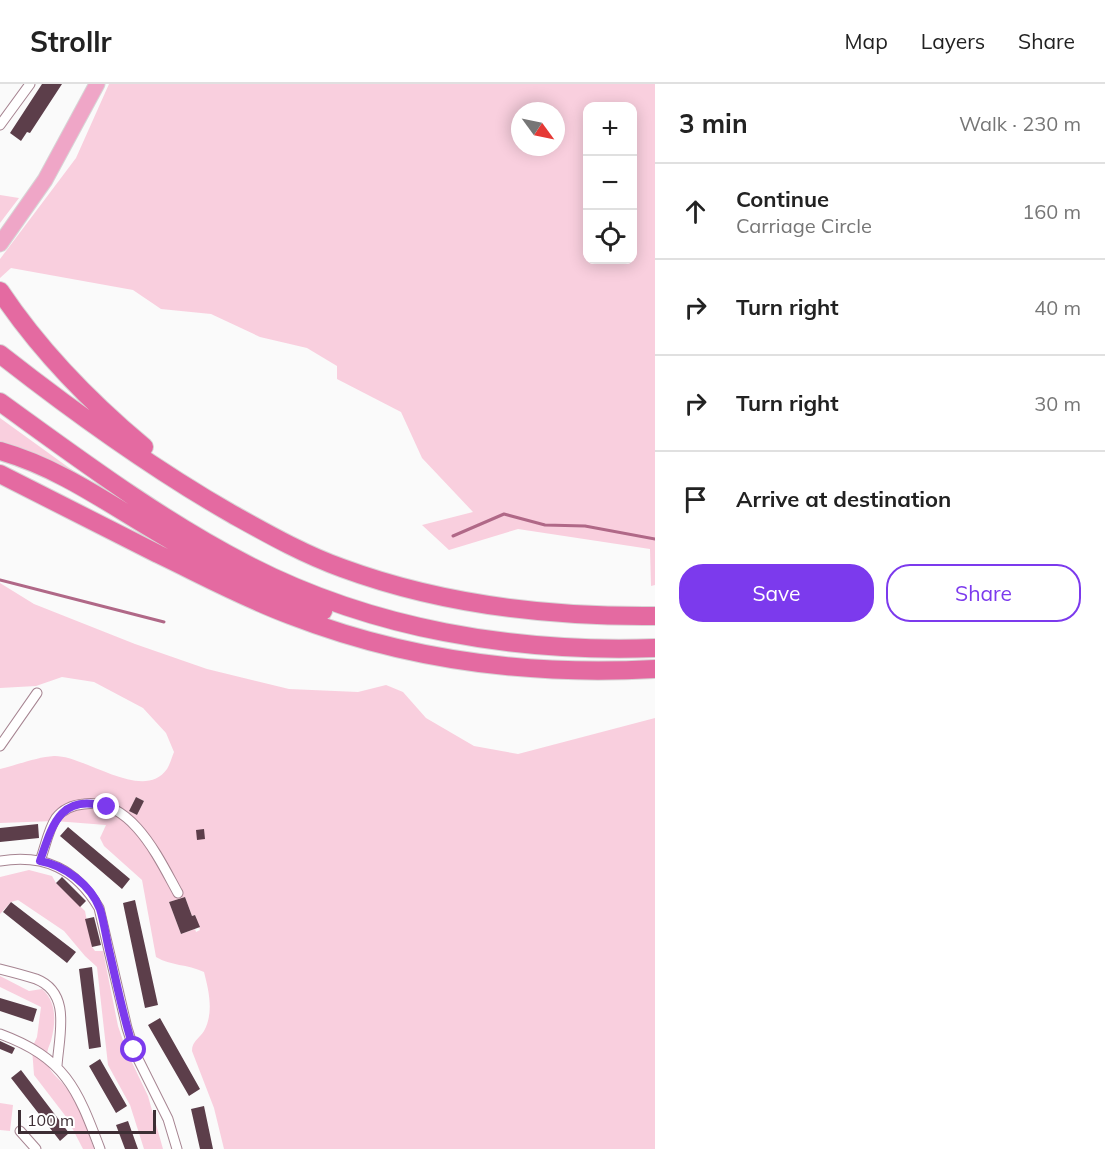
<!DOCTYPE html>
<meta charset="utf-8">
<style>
:root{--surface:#fff;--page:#f6f6f6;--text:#222;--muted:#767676;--line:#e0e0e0;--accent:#7c3aed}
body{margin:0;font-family:Mulish,sans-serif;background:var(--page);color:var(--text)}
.controls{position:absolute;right:18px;top:18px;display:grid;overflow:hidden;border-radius:12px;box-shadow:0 3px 15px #0003}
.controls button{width:54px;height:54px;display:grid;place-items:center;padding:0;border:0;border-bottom:2px solid var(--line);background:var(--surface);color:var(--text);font:30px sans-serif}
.compass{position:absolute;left:511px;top:18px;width:54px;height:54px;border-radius:50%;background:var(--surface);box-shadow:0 3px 15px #0003;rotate:123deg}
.scale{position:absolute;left:18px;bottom:15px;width:138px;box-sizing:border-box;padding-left:6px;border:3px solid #3d2e34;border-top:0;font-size:16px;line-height:21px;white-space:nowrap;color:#3d2e34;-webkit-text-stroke:4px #fff;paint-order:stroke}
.stop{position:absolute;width:18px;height:18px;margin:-14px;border:4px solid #7c3aed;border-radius:50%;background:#fff}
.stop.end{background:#7c3aed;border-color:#fff;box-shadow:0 2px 6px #0008}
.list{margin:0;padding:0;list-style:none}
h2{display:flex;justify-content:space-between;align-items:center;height:78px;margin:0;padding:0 24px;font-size:26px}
h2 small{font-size:20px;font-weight:400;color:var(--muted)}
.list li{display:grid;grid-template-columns:39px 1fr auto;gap:18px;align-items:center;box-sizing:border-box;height:96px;padding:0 24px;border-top:2px solid var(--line)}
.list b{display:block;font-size:22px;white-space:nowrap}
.list p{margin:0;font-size:20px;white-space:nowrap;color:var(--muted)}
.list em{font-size:20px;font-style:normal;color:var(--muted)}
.actions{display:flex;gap:12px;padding:18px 24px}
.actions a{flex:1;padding:14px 0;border:2px solid var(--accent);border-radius:24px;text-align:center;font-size:21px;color:var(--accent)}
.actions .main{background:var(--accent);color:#fff}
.icon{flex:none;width:33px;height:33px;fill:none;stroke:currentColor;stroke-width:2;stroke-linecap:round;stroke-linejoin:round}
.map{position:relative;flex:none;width:655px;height:1065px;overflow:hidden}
header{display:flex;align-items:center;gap:36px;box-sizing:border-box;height:84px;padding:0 30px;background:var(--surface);border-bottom:2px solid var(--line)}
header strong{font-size:28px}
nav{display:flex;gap:33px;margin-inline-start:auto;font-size:21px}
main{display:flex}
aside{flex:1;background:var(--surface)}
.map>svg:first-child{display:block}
.green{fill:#f9cfde;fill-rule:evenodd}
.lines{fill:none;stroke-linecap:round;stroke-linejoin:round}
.stream{stroke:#b06887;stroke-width:3}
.building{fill:#5c3e4a}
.minor-casing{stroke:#a68491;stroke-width:11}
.primary-casing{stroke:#d8d5d6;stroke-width:17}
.motorway-casing{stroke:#d8d5d6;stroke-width:20}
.minor{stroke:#fff;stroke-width:9}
.primary{stroke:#efa6c7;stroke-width:15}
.motorway{stroke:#e46aa1;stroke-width:18}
.route{stroke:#7c3aed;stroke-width:8}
</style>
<header>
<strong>Strollr</strong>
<nav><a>Map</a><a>Layers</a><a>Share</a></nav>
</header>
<main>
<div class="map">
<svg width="655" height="1065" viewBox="0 0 655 1065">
<rect width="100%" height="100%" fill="#fafafa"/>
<!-- green -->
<path class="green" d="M109,0h546v501l-4,1 -1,-37 -132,-20 -69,21 -27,-25 51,-13 -51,-54 -21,-46 -64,-33v-13l-30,-18 -47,-11 -49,-23 -50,-5 -28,-19 -122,-22 -11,10v-19l76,-101zM588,22h44v154h-44zM520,27h36v36h-36z
M0,111l19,3 -19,25z
M0,334l79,57 -62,-28 -17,-4z
M0,499l34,21 101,40 72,25 82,20 69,3 28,-7 17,7 23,26 48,28 44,8 137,-36v431h-431l-10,-41 -22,-57c0,-10 7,-12 12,-20 10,-18 5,-40 0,-59 -17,-8 -33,-6 -48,-15l-14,-77 -38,-34 -4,-8 6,-13 -51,-4 -55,2v-54c17,-4 37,-12 54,-13 31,-1 89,47 113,13 3,-5 5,-12 7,-17l-8,-19 -23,-25 -49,-26 -32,-5 -26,9 -36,2zM136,713l8,4 -7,14 -8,-4zM185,813l7,19 3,-1 5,15 -4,2 -1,-3 -14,5 -12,-32z
M29,786l23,6 4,7 29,28 7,36 3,4h8l15,75 9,26 21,44 15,53h-19l-14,-44 -22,-40 -11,-98 -12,-11 -21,-25 -46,-31 -7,2 -11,12v-37z
M0,892l29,15 13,-2c15,13 14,33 9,52 -2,5 -5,12 -4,18 1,13 10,17 17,26 16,19 22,42 30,64h-11l-16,-31 -33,-43 -2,-27 5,-11 4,-30 -41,-20z
M0,1019l13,2 -3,26 -10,-1z"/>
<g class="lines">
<!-- stream -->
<path class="stream" d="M453,452l51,-22 41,11 40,1 70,13
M0,496l164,42"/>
</g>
<!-- building -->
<path class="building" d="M42,0h20l-32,49 -3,-1 -6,9 -11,-8z
M136,713l8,4 -7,14 -8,-4z
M38,740l1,14 -39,4v-14z
M68,743l62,52 -8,10 -62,-53z
M204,745l1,10 -8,1 -1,-10z
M62,793l24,24 -6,6 -24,-24z
M185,813l7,19 3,-1 5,12 -19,7 -12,-32z
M135,816l23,105 -13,3 -22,-105z
M11,818l65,50 -9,11 -64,-51z
M94,833l7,28 -9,2 -7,-28z
M92,883l9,80 -12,2 -10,-80z
M0,914l37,11 -4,13 -33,-11z
M160,934l40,71 -11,7 -41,-71z
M0,957l15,7 -3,6 -12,-5z
M100,975l27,47 -11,7 -27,-47z
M21,986l48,63 -9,8 -49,-63z
M204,1022l9,43h-13l-9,-40z
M128,1037l10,28h-13l-9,-24z"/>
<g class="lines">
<defs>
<path id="minor" d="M0,41l30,-41
M0,662l37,-53
M0,777c45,-7 76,8 99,47l28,120 8,25 33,66 9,30
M40,777c5,-13 8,-31 16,-43 7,-9 16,-13 28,-14 48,-6 75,55 94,89
M0,885c12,3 24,6 36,10 36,14 23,56 21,87
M0,950c65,24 77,54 100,115
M20,1047l16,18"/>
<path id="primary" d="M0,160l45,-64 52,-96"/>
<path id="motorway" d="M0,207c40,60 89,110 144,156
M0,270c74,58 150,113 232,160 36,20 71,40 110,54 100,37 207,49 313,48
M0,318c79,57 159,117 246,162 125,65 269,89 409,84
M0,367c60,17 109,53 162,84 51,31 104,56 161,76
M0,390c53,27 105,53 158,80 44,21 86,44 132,61 116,45 241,61 365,54"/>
</defs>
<!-- minor casing -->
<use href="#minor" class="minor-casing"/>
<!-- primary casing -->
<use href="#primary" class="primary-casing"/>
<!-- motorway casing -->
<use href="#motorway" class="motorway-casing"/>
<!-- minor -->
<use href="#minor" class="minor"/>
<!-- primary -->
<use href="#primary" class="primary"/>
<!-- motorway -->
<use href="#motorway" class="motorway"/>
</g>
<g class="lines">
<!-- route -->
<path class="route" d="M107,723c-47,-15 -55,19 -67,54 24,4 51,24 60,48 4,13 6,28 9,41 8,34 14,67 25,100"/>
</g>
</svg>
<div class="controls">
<button>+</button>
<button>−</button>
<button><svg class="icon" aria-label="locate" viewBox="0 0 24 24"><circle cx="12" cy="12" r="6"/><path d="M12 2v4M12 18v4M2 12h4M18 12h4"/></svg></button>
</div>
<svg class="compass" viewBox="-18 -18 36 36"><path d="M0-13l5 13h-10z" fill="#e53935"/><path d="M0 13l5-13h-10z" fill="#767676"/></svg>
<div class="scale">100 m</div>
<div class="stop" style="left:134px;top:966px"></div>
<div class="stop end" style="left:107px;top:723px"></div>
</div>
<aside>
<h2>3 min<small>Walk · 230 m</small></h2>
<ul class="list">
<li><svg class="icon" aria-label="ahead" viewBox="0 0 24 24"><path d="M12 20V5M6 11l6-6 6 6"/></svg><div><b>Continue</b><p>Carriage Circle</p></div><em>160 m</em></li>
<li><svg class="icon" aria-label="right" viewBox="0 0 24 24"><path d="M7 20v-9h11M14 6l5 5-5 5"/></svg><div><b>Turn right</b></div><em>40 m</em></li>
<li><svg class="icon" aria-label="right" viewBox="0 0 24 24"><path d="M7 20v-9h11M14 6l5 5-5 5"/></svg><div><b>Turn right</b></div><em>30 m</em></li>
<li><svg class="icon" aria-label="arrive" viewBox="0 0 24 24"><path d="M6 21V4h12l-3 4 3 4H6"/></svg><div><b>Arrive at destination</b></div></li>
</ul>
<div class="actions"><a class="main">Save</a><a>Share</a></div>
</aside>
</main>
